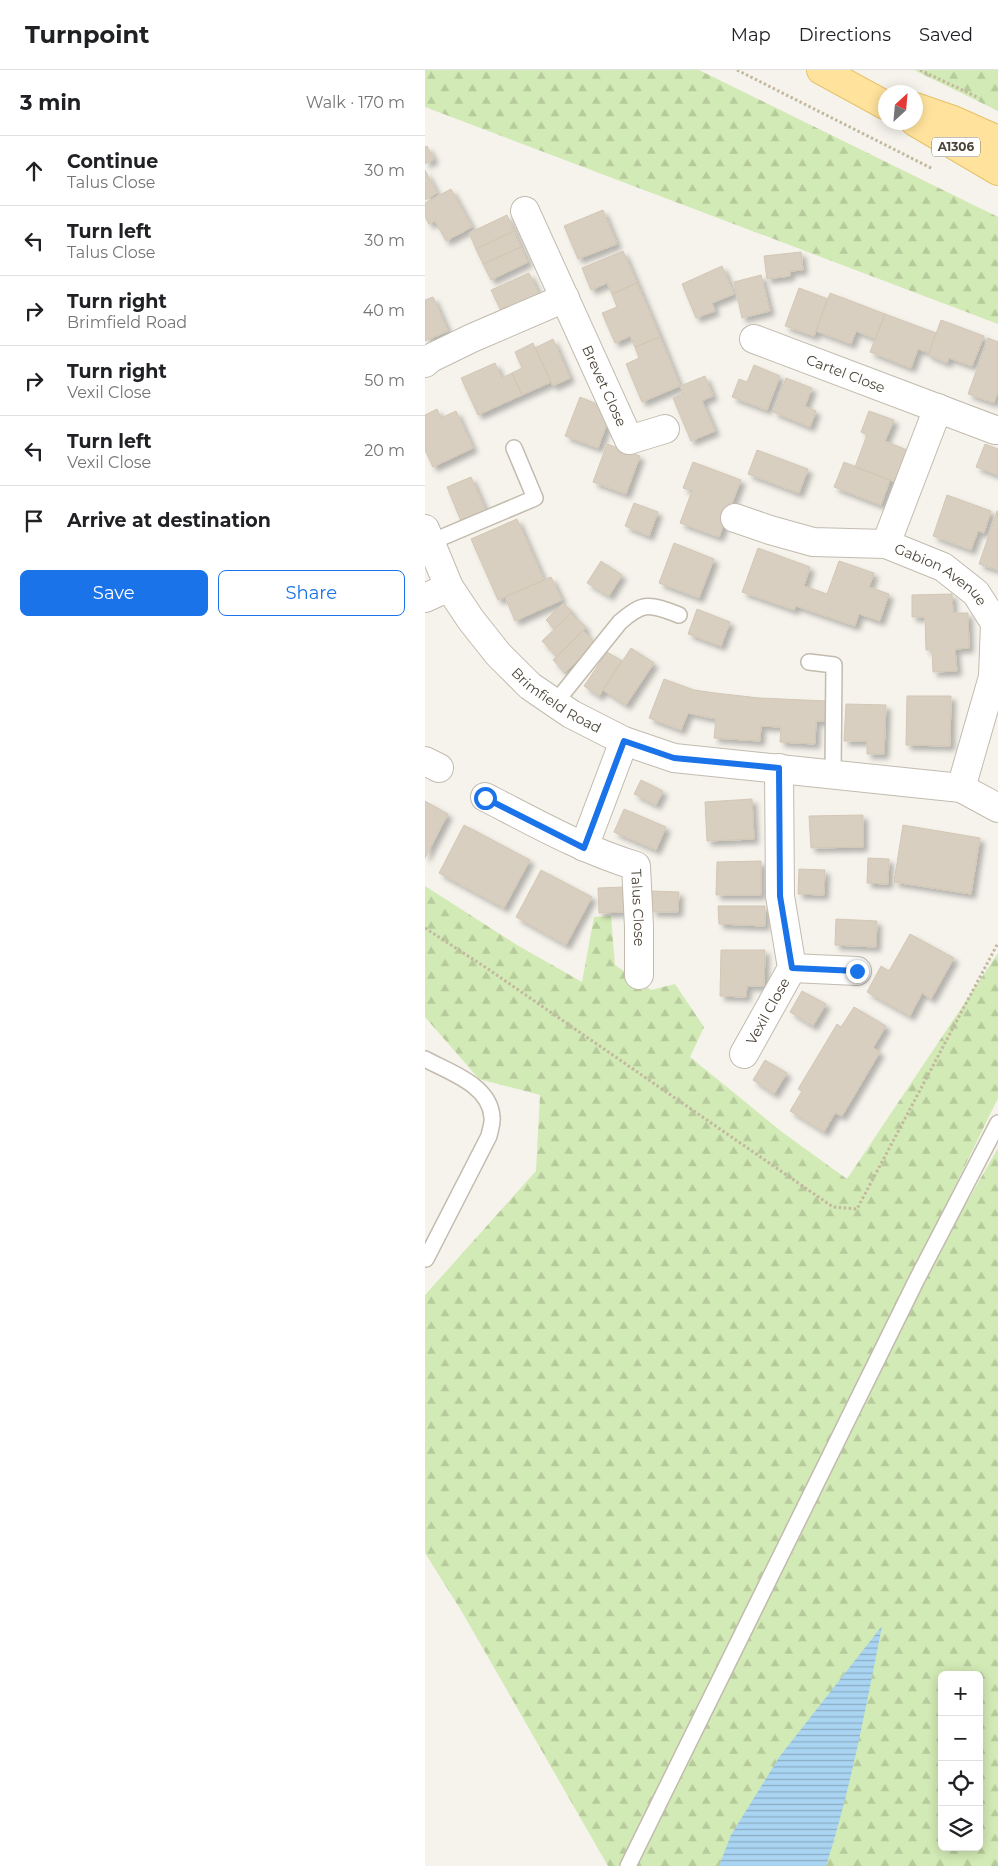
<!DOCTYPE html>
<meta charset="utf-8">
<style>
:root{--surface:#fff;--page:#f2f2f2;--text:#202124;--muted:#757577;--line:#e0e0e0;--accent:#1a73e8}
body{margin:0;font-family:Montserrat,sans-serif;background:var(--page);color:var(--text)}
.controls{position:absolute;right:15px;bottom:15px;display:grid;overflow:hidden;border-radius:8px;box-shadow:0 2px 12px #0003}
.controls button{width:45px;height:45px;display:grid;place-items:center;padding:0;border:0;border-bottom:1px solid var(--line);background:var(--surface);color:var(--text);font:25px sans-serif}
.compass{position:absolute;left:453px;top:15px;width:45px;height:45px;border-radius:50%;background:var(--surface);box-shadow:0 2px 12px #0003;rotate:26deg}
.stop{position:absolute;width:15px;height:15px;margin:-11px;border:4px solid #1a73e8;border-radius:50%;background:#fff}
.stop.end{background:#1a73e8;border-color:#fff;box-shadow:0 1px 5px #0008}
.list{margin:0;padding:0;list-style:none}
h2{display:flex;justify-content:space-between;align-items:center;height:65px;margin:0;padding:0 20px;font-size:21px}
h2 small{font-size:16px;font-weight:400;color:var(--muted)}
.list li{display:grid;grid-template-columns:32px 1fr auto;gap:15px;align-items:center;box-sizing:border-box;height:70px;padding:0 20px;border-top:1px solid var(--line)}
.list b{display:block;font-size:19px;white-space:nowrap}
.list p{margin:0;font-size:16px;white-space:nowrap;color:var(--muted)}
.list em{font-size:16px;font-style:normal;color:var(--muted)}
.actions{display:flex;gap:10px;padding:15px 20px}
.actions a{flex:1;padding:11px 0;border:1px solid var(--accent);border-radius:8px;text-align:center;font-size:18px;color:var(--accent)}
.actions .main{background:var(--accent);color:#fff}
.icon{flex:none;width:28px;height:28px;fill:none;stroke:currentColor;stroke-width:2;stroke-linecap:round;stroke-linejoin:round}
.map{position:relative;flex:none;width:573px;height:1796px;overflow:hidden}
header{display:flex;align-items:center;gap:30px;box-sizing:border-box;height:70px;padding:0 25px;background:var(--surface);border-bottom:1px solid var(--line)}
header strong{font-size:24px}
nav{display:flex;gap:28px;margin-inline-start:auto;font-size:18px}
main{display:flex}
aside{flex:1;background:var(--surface)}
.map>svg:first-child{display:block}
.forest{fill:url(#forest-firs);fill-rule:evenodd}
.water{fill:url(#water-rules)}
.building{fill:#d8cfc1;stroke:#d3c7b4;filter:url(#shadow)}
.lines{fill:none;stroke-linecap:round;stroke-linejoin:round}
.lane-casing{stroke:#c2bbae;stroke-width:18}
.street-casing{stroke:#c2bbae;stroke-width:30}
.primary-casing{stroke:#e6c16a;stroke-width:30}
.path{stroke:#c4b79f;stroke-width:3;stroke-dasharray:2.5 2.5;stroke-linecap:butt}
.lane{stroke:#fff;stroke-width:15}
.street{stroke:#fff;stroke-width:28}
.primary{stroke:#ffe39c;stroke-width:28}
.route{stroke:#1a73e8;stroke-width:6}
.labels{text-anchor:middle;stroke-width:4.5;stroke-linejoin:round;paint-order:stroke}
.shield{fill:#fff;stroke:#817c74;stroke-width:1}
.shield-label{font-size:12px;font-weight:bold;fill:#4b4439}
.street-label{font-size:14px;fill:#4b4439;stroke:#fff}
</style>
<header>
<strong>Turnpoint</strong>
<nav><a>Map</a><a>Directions</a><a>Saved</a></nav>
</header>
<main>
<aside>
<h2>3 min<small>Walk · 170 m</small></h2>
<ul class="list">
<li><svg class="icon" aria-label="ahead" viewBox="0 0 24 24"><path d="M12 20V5M6 11l6-6 6 6"/></svg><div><b>Continue</b><p>Talus Close</p></div><em>30 m</em></li>
<li><svg class="icon" aria-label="left" viewBox="0 0 24 24"><path d="M17 20v-9H6M10 6l-5 5 5 5"/></svg><div><b>Turn left</b><p>Talus Close</p></div><em>30 m</em></li>
<li><svg class="icon" aria-label="right" viewBox="0 0 24 24"><path d="M7 20v-9h11M14 6l5 5-5 5"/></svg><div><b>Turn right</b><p>Brimfield Road</p></div><em>40 m</em></li>
<li><svg class="icon" aria-label="right" viewBox="0 0 24 24"><path d="M7 20v-9h11M14 6l5 5-5 5"/></svg><div><b>Turn right</b><p>Vexil Close</p></div><em>50 m</em></li>
<li><svg class="icon" aria-label="left" viewBox="0 0 24 24"><path d="M17 20v-9H6M10 6l-5 5 5 5"/></svg><div><b>Turn left</b><p>Vexil Close</p></div><em>20 m</em></li>
<li><svg class="icon" aria-label="arrive" viewBox="0 0 24 24"><path d="M6 21V4h12l-3 4 3 4H6"/></svg><div><b>Arrive at destination</b></div></li>
</ul>
<div class="actions"><a class="main">Save</a><a>Share</a></div>
</aside>
<div class="map">
<svg width="573" height="1796" viewBox="0 0 573 1796">
<defs>
<pattern id="forest-firs" width="22" height="20" patternUnits="userSpaceOnUse" patternTransform="scale(1.25)"><rect width="22" height="20" fill="#d2eab5"/><path d="M5 1l3.5 6h-7zM16 11l3.5 6h-7z" fill="#b6ca9c"/></pattern>
<pattern id="water-rules" width="6" height="5" patternUnits="userSpaceOnUse" patternTransform="scale(1.25)"><rect width="6" height="5" fill="#a9d4f2"/><path d="M0 2.5h6" fill="none" stroke="#8caec5"/></pattern>
<filter id="shadow"><feDropShadow dx="4.5" dy="4.5" stdDeviation="2.5" flood-color="#0004"/></filter>
</defs>
<rect width="100%" height="100%" fill="#f6f3ec"/>
<!-- forest -->
<path class="forest" d="M0,0h274l299,147v107l-573,-217z
M489,0h84v41z
M0,816l92,59 65,37 12,-65 17,-1 4,49 36,25 24,-6 29,43 -14,30 92,75 65,47 151,-226v145l-76,156 13,4 63,-110v718h-390l-146,-254 -37,-59v-258l111,-124 4,-76 -61,-16 -54,-62zM517,1605h37v172h-37z"/>
<!-- water -->
<path class="water" d="M457,1556c-16,81 -31,162 -56,240h-107l12,-31 49,-79z"/>
<!-- building -->
<path class="building" d="M2,76l7,13 -9,5v-17z
M0,100l12,23 -12,7z
M26,119l21,38 -26,14 -11,-20 -6,3 -4,-7v-14z
M178,140l14,34 -39,15 -14,-33z
M82,145l7,16 -38,18 -7,-16z
M89,161l7,16 -38,17 -7,-15z
M96,177l7,15 -37,18 -8,-16z
M198,181l14,32 -25,11 -5,-11 -16,7 -9,-22z
M376,182l2,18 -13,1v5l-23,3 -3,-23z
M297,196l12,28 -22,9 3,8 -19,7 -14,-34z
M104,203l10,21 -38,17 -10,-21z
M336,205l9,36 -28,7 -8,-36z
M212,213l23,54 -25,10 -5,-11 -15,7 -13,-30 15,-6 -5,-13z
M374,218l29,11 -14,37 -29,-10z
M405,223l55,21 -10,25 -19,-8 -5,13 -35,-13z
M8,227l15,34 -23,10v-41z
M460,244l51,19 -7,20 -11,-4 -7,19 -41,-16z
M516,250l43,16 -12,30 -23,-8 -2,5 -19,-8z
M235,267l20,49 -38,16 -16,-38 13,-6 -4,-11z
M563,268l10,4v49l-4,12 -26,-9z
M128,269l17,39 -17,8 -18,-38z
M108,273l18,39 -29,13 -10,-22 10,-5 -7,-16z
M70,293l7,15 10,-5 10,22 -44,20 -17,-37z
M329,295l26,11 -13,34 -35,-13 7,-18 8,3z
M280,306l8,20 -11,5 13,30 -24,10 -18,-43 10,-5 -3,-7z
M361,308l26,10 -7,18 11,5 -6,16 -37,-15z
M155,327l32,13 -14,38 -33,-12z
M12,339l4,9 15,-7 17,37 -40,19 -8,-17v-35z
M444,341l25,9 -9,21 22,9 -12,32 -40,-15 12,-32 -6,-3z
M182,374l33,12 -14,38 -33,-12z
M560,374l13,5v26l-22,-8z
M332,380l51,19 -9,24 -51,-19z
M268,392l48,18 -22,57 -39,-14 12,-32 -9,-3z
M419,392l46,18 -9,25 -47,-18z
M46,407l15,34 -25,10 -14,-34z
M522,425l44,16 -7,22 -6,-2 -7,19 -38,-14z
M209,433l24,9 -9,24 -24,-10z
M572,441h1v59l-19,-6z
M92,449l27,61 -46,20 -27,-61z
M249,473l40,16 -15,39 -40,-15z
M333,478l52,19 -6,19 23,8 12,-33 35,12 -5,14 20,7 -9,27 -21,-7 -4,12 -59,-20 -2,4 -52,-18z
M176,491l21,14 -13,21 -22,-13z
M126,507l11,23 -47,21 -10,-24z
M527,524l1,19h15l1,35 -14,1 2,22 -24,1 -1,-22h-6l-1,-33h-13v-22z
M138,533l9,9 -18,17 -8,-9z
M272,539l33,13 -9,24 -33,-12z
M146,543l15,15 -29,29 -15,-16z
M158,560l12,13 -30,30 -12,-13z
M206,578l23,15 -28,42 -23,-15z
M182,582l15,9 -23,35 -15,-10z
M239,609l30,11 21,3 44,5 68,3v20h-11l-1,23 -35,-2 1,-15 -20,-1 -1,15 -46,-3 2,-19 -28,-6 -7,17 -32,-12z
M482,626h44l-1,50 -44,-1z
M421,634l40,1 -2,49h-17v-13h-23z
M216,710l22,11 -7,14 -22,-11z
M327,729l2,40 -47,2 -2,-39z
M0,731l23,13 -23,44z
M199,739l42,18 -10,23 -42,-18z
M438,745v32l-52,1 -2,-32z
M39,755l66,35 -26,48 -65,-35z
M478,755l77,13 -9,56 -77,-12z
M443,788l21,1 -1,25 -21,-1z
M336,791v34h-45l1,-33z
M374,799l26,1 -1,25 -26,-1z
M116,800l51,27 -26,48 -50,-28z
M198,817l1,25 -25,1 -1,-25z
M227,821l27,1 -1,20h-26z
M293,836h47v20l-46,-2z
M411,849l41,2 -1,26 -41,-2z
M485,864l44,24 -23,41 -9,-6 -12,23 -43,-24 14,-26 8,5z
M296,880h44l-1,36h-17l-1,11 -26,-1z
M377,921l24,13 -13,22 -23,-14z
M429,937l32,19 -13,22 7,4 -38,64 -7,-3 -11,19 -34,-21 12,-20 -4,-2 39,-65 4,3z
M340,990l22,13 -13,21 -21,-14z"/>
<g class="lines">
<defs>
<path id="lane" d="M6,472l104,-44 -21,-50
M384,592l25,3 -1,109
M130,633l65,-81c24,-21 30,-18 59,-7
M0,989c24,13 65,26 67,58 1,6 -2,13 -3,19l-63,123
M203,1796l288,-585 82,-158"/>
<g id="street">
<path id="s1" d="M100,141l104,229 36,-11"/>
<path id="s2" d="M329,269l241,91"/>
<path d="M0,293l6,-5 41,-20 93,-40"/>
<path id="s3" d="M310,448l35,12 43,12 73,2 57,23 33,26 19,30 -2,54 -32,111"/>
<path id="s4" d="M0,459l24,58 22,33 27,34 32,32 41,28 53,27 50,17 287,30 37,20"/>
<path d="M461,474l52,-136"/>
<path d="M0,528l24,-11"/>
<path d="M0,691l14,7"/>
<path id="s5" d="M60,727c49,25 98,53 151,69l3,61v48"/>
<path d="M159,777l40,-106"/>
<path d="M367,898l65,3"/>
<path id="s6" d="M319,984l48,-86 -12,-72 -1,-128"/>
</g>
<path id="primary" d="M396,0l64,35
M490,37l38,13 45,20
M490,52l83,49"/>
</defs>
<!-- lane casing -->
<use href="#lane" class="lane-casing"/>
<!-- street casing -->
<use href="#street" class="street-casing"/>
<!-- primary casing -->
<use href="#primary" class="primary-casing"/>
<!-- path -->
<path class="path" d="M312,0l196,99
M495,0l59,28
M0,858l63,41 345,238 24,2 141,-266"/>
<!-- lane -->
<use href="#lane" class="lane"/>
<!-- street -->
<use href="#street" class="street"/>
<!-- primary -->
<use href="#primary" class="primary"/>
</g>
<g class="lines">
<!-- route -->
<path class="route" d="M60,728l99,50 40,-107 50,17 105,10 1,128 12,72 65,3"/>
</g>
<g class="labels">
<!-- shield labels -->
<rect class="shield" x="507" y="67.5" width="48" height="19" rx="4"/>
<g class="shield-label">
<text x="531" y="81">A1306</text>
</g>
<!-- street labels -->
<g class="street-label">
<text dy="5" stroke="none"><textPath href="#s2" startOffset="98">Cartel Close</textPath></text>
<text dy="5" stroke="none"><textPath href="#s1" startOffset="192">Brevet Close</textPath></text>
<text dy="5" stroke="none"><textPath href="#s3" startOffset="218">Gabion Avenue</textPath></text>
<text dy="5" stroke="none"><textPath href="#s4" startOffset="221">Brimfield Road</textPath></text>
<text dy="5" stroke="none"><textPath href="#s5" startOffset="208">Talus Close</textPath></text>
<text dy="5" stroke="none"><textPath href="#s6" startOffset="49">Vexil Close</textPath></text>
</g>
</g>
</svg>
<div class="controls">
<button>+</button>
<button>−</button>
<button><svg class="icon" aria-label="locate" viewBox="0 0 24 24"><circle cx="12" cy="12" r="6"/><path d="M12 2v4M12 18v4M2 12h4M18 12h4"/></svg></button>
<button><svg class="icon" aria-label="layers" viewBox="0 0 24 24"><path d="M12 4l9 5-9 5-9-5zM3 14l9 5 9-5"/></svg></button>
</div>
<svg class="compass" viewBox="-18 -18 36 36"><path d="M0-13l5 13h-10z" fill="#e53935"/><path d="M0 13l5-13h-10z" fill="#757577"/></svg>
<div class="stop" style="left:60px;top:728px"></div>
<div class="stop end" style="left:432px;top:901px"></div>
</div>
</main>
